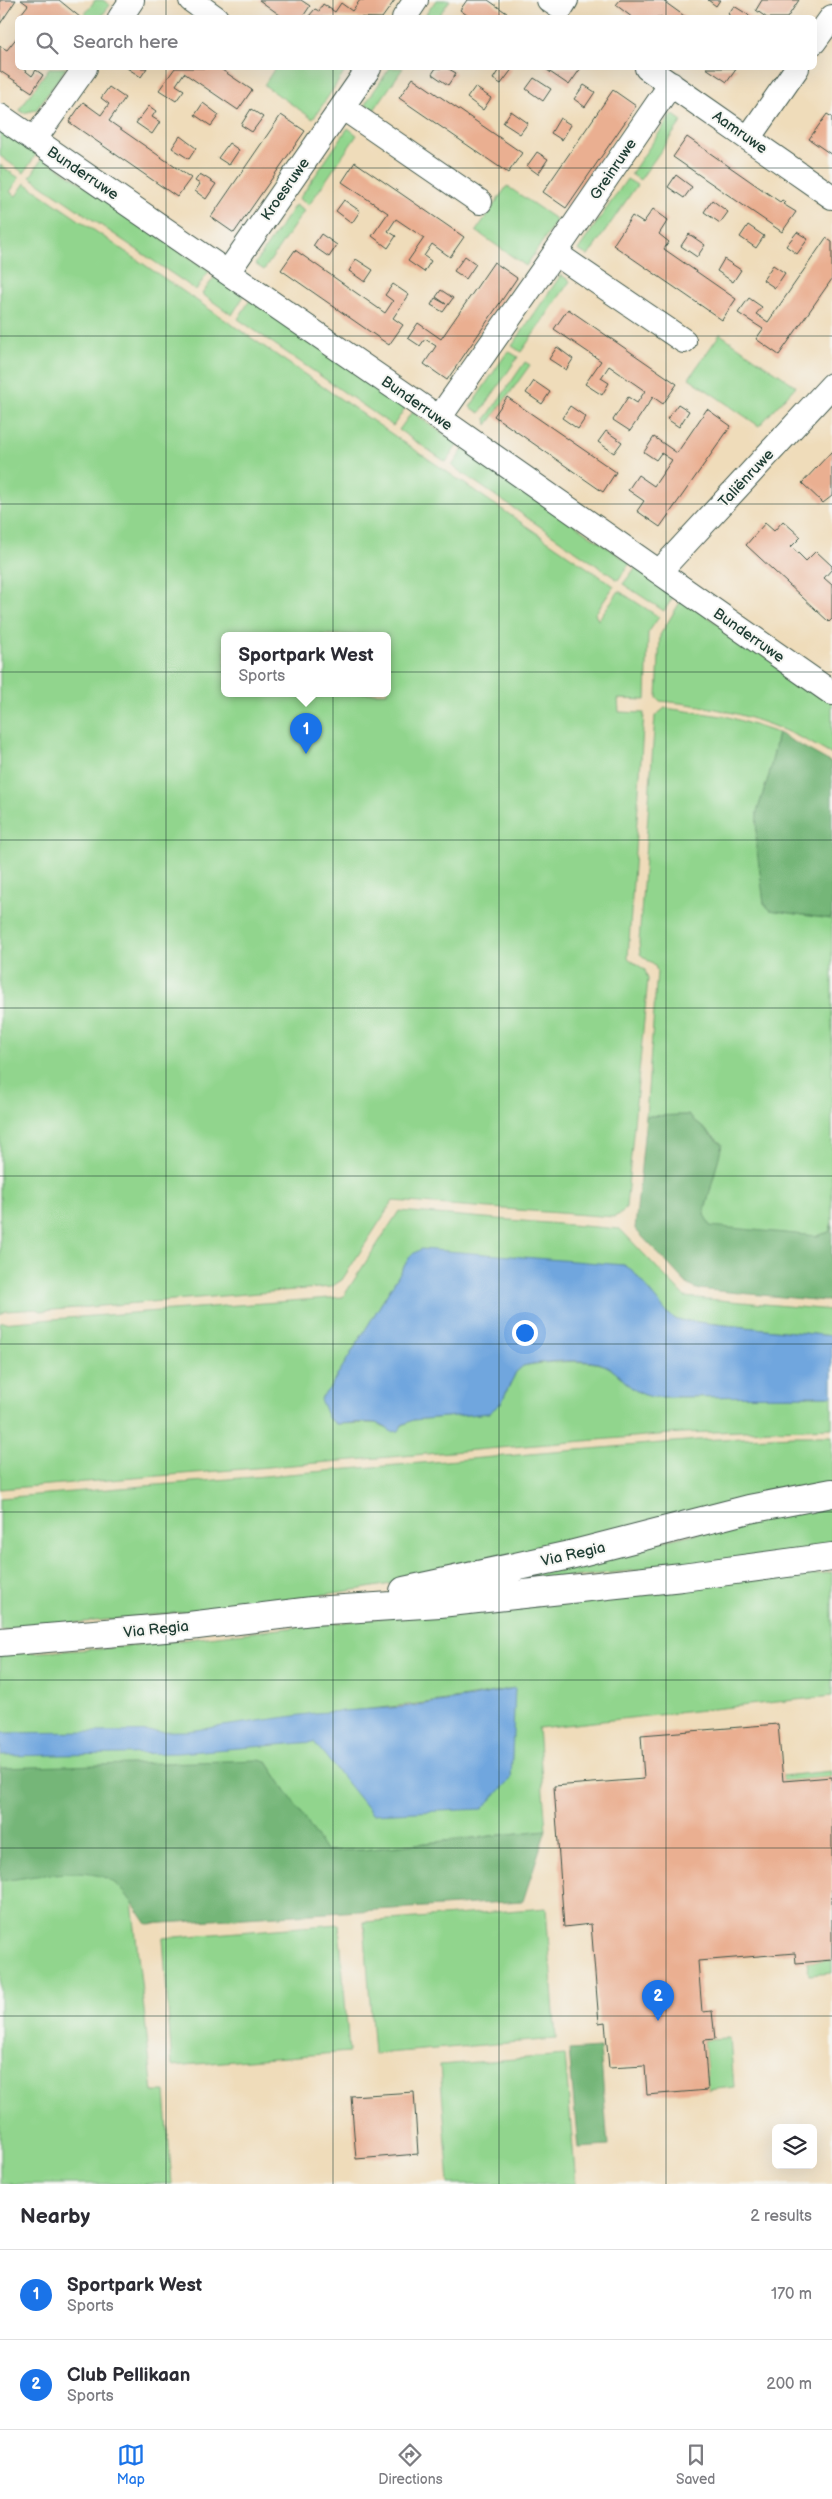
<!DOCTYPE html>
<meta charset="utf-8">
<style>
:root{--surface:#fff;--page:#f7f7f7;--text:#2b2b33;--muted:#7c7c81;--line:#e1e1e2;--accent:#1a73e8}
body{margin:0;font-family:"Balsamiq Sans",sans-serif;background:var(--page);color:var(--text)}
.controls{position:absolute;right:15px;bottom:15px;display:grid;overflow:hidden;border-radius:8px;box-shadow:0 5px 20px #0002}
.controls button{width:45px;height:45px;display:grid;place-items:center;padding:0;border:0;border-bottom:1px solid var(--line);background:var(--surface);color:var(--text);font:25px sans-serif}
.you{position:absolute;left:524px;top:1332px;width:18px;height:18px;margin:-12px;border:4px solid #fff;border-radius:50%;background:#1a73e8;box-shadow:0 0 0 8px #1a73e833}
.badge{display:grid;place-items:center;width:32px;height:32px;border-radius:50%;background:var(--accent);color:#fff;font-size:16px;font-weight:700}
.pin{position:absolute;translate:-50% -41px;filter:drop-shadow(0 1px 2px #0008)}
.pin::after{content:'';position:absolute;top:26px;width:18px;height:15px;background:inherit;clip-path:polygon(0 0,100% 0,50% 100%)}
.popup{position:absolute;left:221px;top:632px;width:170px;height:65px;box-sizing:border-box;display:grid;place-content:center;border-radius:8px;background:var(--surface);filter:drop-shadow(0 1px 4px #0005);font-size:16px;white-space:nowrap;color:var(--muted)}
.popup b{font-size:19px;color:var(--text)}
.popup::after{content:'';position:absolute;left:50%;top:100%;margin-left:-10px;border:10px solid transparent;border-top-color:var(--surface)}
.list{margin:0;padding:0;list-style:none}
h2{display:flex;justify-content:space-between;align-items:center;height:65px;margin:0;padding:0 20px;font-size:21px}
h2 small{font-size:16px;font-weight:400;color:var(--muted)}
.list li{display:grid;grid-template-columns:32px 1fr auto;gap:15px;align-items:center;box-sizing:border-box;height:90px;padding:0 20px;border-top:1px solid var(--line)}
.list b{display:block;font-size:19px;white-space:nowrap}
.list p{margin:0;font-size:16px;white-space:nowrap;color:var(--muted)}
.list em{font-size:16px;font-style:normal;color:var(--muted)}
.icon{flex:none;width:28px;height:28px;fill:none;stroke:currentColor;stroke-width:2;stroke-linecap:round;stroke-linejoin:round}
.map{position:relative;flex:none;width:832px;height:2184px;overflow:hidden}
.search{position:absolute;background:var(--surface);box-shadow:0 5px 20px #0002;left:15px;right:15px;top:15px;height:55px;display:flex;align-items:center;gap:12px;box-sizing:border-box;padding:0 18px;border-radius:8px;color:var(--muted);font-size:19px}
.sheet{height:245px;background:var(--surface)}
nav{display:flex;justify-content:space-around;align-items:center;box-sizing:border-box;height:70px;border-top:1px solid var(--line);background:var(--surface);font-size:14px;color:var(--muted)}
nav a{display:grid;justify-items:center;gap:2px}
nav .on{color:var(--accent)}
.map>svg:first-child{display:block}
.green{fill:#91d58d;stroke:#588960;fill-rule:evenodd}
.forest{fill:#74b678;stroke:#4a7a56}
.water{fill:#6fa6de;stroke:#477289}
.building{fill:#eaaf91}
.lines{fill:none;stroke-linecap:round;stroke-linejoin:round}
.minor-casing{stroke:#3e5548;stroke-width:26}
.primary-casing{stroke:#3e5548;stroke-width:30}
.minor{stroke:#fff;stroke-width:24}
.primary{stroke:#fff;stroke-width:28}
.grid{fill:none;stroke:#1f3d34;stroke-width:1;stroke-opacity:0.55}
.labels{text-anchor:middle;stroke-width:4;stroke-linejoin:round;paint-order:stroke}
.street-label{font-size:15px;fill:#1f3d34;stroke:#f6f6f2}
</style>
<div class="map">
<svg width="832" height="2184" viewBox="0 0 832 2184">
<rect width="100%" height="100%" fill="#f6f6f2"/>
<filter id="ink" filterUnits="userSpaceOnUse"><feTurbulence type="fractalNoise" baseFrequency=".02" numOctaves="2"/><feDisplacementMap in="SourceGraphic" scale="10" xChannelSelector="R" yChannelSelector="G"/><feConvolveMatrix kernelMatrix="1 2 1 2 8 2 1 2 1" color-interpolation-filters="sRGB"/></filter>
<filter id="wash" filterUnits="userSpaceOnUse"><feTurbulence type="fractalNoise" baseFrequency=".0096" numOctaves="4" result="noise"/><feDisplacementMap in="SourceGraphic" scale="20" xChannelSelector="R" yChannelSelector="G"/><feGaussianBlur stdDeviation="1.12" result="paint"/><feColorMatrix in="noise" values="0 0 0 0 0 0 0 0 0 0 0 0 0 0 0 0 0 1.4 0 .05"/><feComposite in="paint" operator="in"/></filter>
<g filter="url(#wash)">
<rect width="100%" height="100%" fill="#efdcba"/>
<!-- green -->
<path class="green" d="M95,0h8l7,5 -9,12h-18z
M436,0h14l-12,17h-14z
M49,68h17l-30,42 -13,3 -4,-3z
M275,68h60l9,5 -31,46 -49,-34z
M390,68h13l-29,42 -9,-6z
M672,114l10,7 -42,59 -9,-6z
M348,128l9,7 -48,70 -10,-6z
M0,129l37,24 -13,20 -24,-17z
M43,157l166,114 -13,19 -166,-113z
M0,165l19,13 -9,14 6,4 9,-13 589,403 -19,28 3,6 21,-29 40,26 -11,16 -2,67 -28,-1 1,13 25,1 -16,245 17,12 3,9 -22,228 -4,6 -8,4 -221,-16 -51,79 -11,7 -290,24 -4,-2 -31,2 -6,3zM387,635v58h-162v-58z
M627,179l10,6 -49,71 -10,-6z
M507,186l50,34 -31,46 -50,-35z
M295,205l9,6 -40,59 -9,-6z
M561,275l9,6 -49,71 -9,-6z
M215,276l29,20 -12,19 -30,-21z
M250,300l156,107 -13,19 -155,-107z
M720,334l76,52 -37,40 -70,-48z
M508,351l10,6 -38,56 -10,-6z
M525,362l5,3 -43,60 -1,-7z
M412,412l46,32 -12,18 -47,-32z
M464,448l166,115 -12,17 -166,-114z
M636,567l39,27 -11,17 -41,-27z
M682,599l150,103v53c-54,-33 -110,-49 -172,-54l-3,-3 3,-63z
M665,708l64,9 49,16 -9,42 -12,37 7,91 6,7 60,9 2,-4v308l-3,9 -12,4 -107,-9 -6,-12 18,-71 -34,-29 -42,1 11,-145 -2,-5 -15,-12 -1,-12 16,-226z
M399,1211l221,18 65,68 147,13v26l-155,-16c-20,-11 -35,-40 -53,-55l-213,-10 -82,134 -9,10 16,25 40,-1 14,6 9,-2 14,-7 76,-7 12,-10 15,-31 7,-6c17,-4 72,-8 85,1 19,12 20,25 45,30l179,-1v32l-150,5 -682,56v-166l343,-26z
M795,1436h37v51l-423,94c-136,24 -272,36 -409,49v-132l698,-58z
M832,1502v47l-386,42z
M832,1572v124l-294,32 8,102 -184,20 -37,1 -58,-89 -135,139 21,191h12l7,92h-172v-530l100,-5 623,-69h49zM514,1688l-3,90 -195,-64c67,-6 133,-12 198,-26z
M832,1771v6l-49,4 -1,-5z
M546,1908l10,131 -182,15 -10,-132z
M339,1924l10,128 -177,14 -9,-128z
M832,1960v13l-23,2 -2,-13z
M730,2039l4,48 -26,3 -4,-50z
M565,2055l11,129h-127l-9,-119z"/>
<!-- forest -->
<path class="forest" d="M778,733l54,30v152l-2,4 -60,-9 -6,-7 -8,-60 1,-31 12,-37z
M688,1115l34,30 -18,69 6,12 107,10 12,-4 3,-9 -1,76 -6,2 -128,-12 -9,-4 -53,-56 11,-113z
M259,1760l8,2 59,89 36,-1 184,-20 -23,71 -376,23c-10,-14 -20,-32 -34,-42 -25,-18 -83,-4 -113,-1v-113z
M600,2048l8,98 -30,2 -9,-98z"/>
<!-- water -->
<path class="water" d="M421,1249l203,16 8,5 36,44 9,6 155,16v60l-179,1c-25,-5 -26,-18 -45,-30 -14,-10 -67,-6 -85,-1l-7,6 -15,31 -12,10 -76,7 -11,5 -3,6 -8,1c-9,-15 -39,-8 -55,-8l-8,-6 -8,-19 9,-10 82,-134z
M515,1688l-4,91 -29,30 -110,5 -58,-72 -137,11 -177,3v-23l188,-2 127,-18 89,-6 68,-10z"/>
<g id="blocks">
<!-- building -->
<path class="building" d="M0,0h16l-16,24z
M21,0h38l22,18h-63l10,-13z
M259,0h42l9,6 -8,12h-18z
M360,0h35l-13,18 -73,-2 6,-7 4,2 4,-7 12,8 6,-9 11,8z
M467,0h21l26,18h-43l-11,-8z
M620,0h42l25,18h-54l-17,-13z
M708,0h12l-4,6z
M762,0h37l-12,18h-20l-11,-8z
M734,6l13,8 4,4h-18l-5,-4z
M18,36v32h4l10,8 4,-6 7,5 -11,17 -32,-21v-25l7,4z
M127,68h20l-6,9z
M175,68h44l33,22 -14,20 -54,-37 -8,12 8,5 -8,11 -17,-11z
M436,68h11l9,5 -8,12 -16,-11z
M492,68h21l-12,16 -8,-5 5,-8z
M544,68h37l-12,17z
M706,68h31l-10,14z
M413,78l109,75 -14,20 -109,-75z
M534,78l17,11 -8,12 -17,-12z
M584,85l11,7 -10,15 -11,-8z
M109,87l16,11 -16,23 82,57 -14,19 -108,-75 14,-20 18,13 8,-11 -8,-6z
M475,87l16,11 -8,12 -16,-12z
M613,90l23,16 -70,102 -23,-16z
M203,103l16,12 -8,11 -16,-11z
M149,106l7,5 -4,6 8,5 -8,12 -16,-11z
M251,109l12,8 -11,15 -11,-7z
M511,111l17,12 -8,11 -17,-11z
M827,114l5,3v38l-23,-16z
M281,115l24,16 -71,102 -23,-16z
M560,118l11,7 -9,15 -11,-7z
M180,136l16,12 -7,11 -17,-11z
M687,137l93,65 2,-2 3,2 -2,2 13,8 -14,20 -109,-75z
M229,143l10,7 -10,15 -11,-7z
M537,152l11,7 -10,15 -11,-8z
M355,162l109,75 -14,20 -18,-13 -8,12 7,5 -7,11 -16,-11 16,-23 -28,-19 -8,12 8,5 -8,12 -16,-12 16,-23 -46,-31z
M200,174l16,10 -10,15 -11,-8 5,-7 -5,-3z
M676,175l16,12 -8,11 -16,-11z
M344,200l16,11 -8,12 -16,-12z
M712,200l16,12 -8,11 -16,-11z
M653,209l15,11 -9,14 10,8 -5,7 72,50 -14,21 -109,-75 19,-29 11,7z
M748,225l16,11 -8,12 -16,-11z
M797,232l11,7 -11,15 -11,-8z
M321,234l16,11 -8,12 -16,-11z
M689,234l16,11 -8,12 -16,-11z
M826,238l6,4v37l-53,76 -23,-16 7,-10 -25,-16 11,-15 13,9 -6,7 12,8z
M295,250l90,63 8,-12 -8,-6 8,-11 16,11 -16,23 10,7 -14,20 -108,-75z
M465,256l11,8 -10,15 -12,-8z
M356,259l17,11 -8,12 -16,-11z
M724,259l17,11 -8,12 -16,-11z
M494,262l23,16 -70,102 -23,-16 12,-18 -11,-7 -5,7 -12,-8 10,-15 23,16z
M773,265l12,8 -10,15 -12,-8z
M441,290l12,8 -10,14 -12,-7 4,-7 11,6 -10,-7z
M568,309l109,75 -14,20 -10,-7 -23,34 -17,-11 15,-23 9,6 8,-12 -36,-25 -8,12 8,5 -7,12 -17,-11 16,-23 -47,-32z
M557,347l16,12 -7,11 -17,-11z
M534,381l16,11 -8,12 -16,-11z
M507,397l109,75 -13,20 -109,-76z
M678,404l11,7 -10,16 -12,-8z
M570,406l16,11 -8,12 -16,-11z
M707,409l24,17 -71,101 -23,-16 7,-10 -16,-11 10,-15 16,11 18,-26 -11,-7 -5,7 -12,-8 10,-15 23,16z
M606,431l16,11 -8,11 -16,-11z
M832,451v45l-9,7 -21,-20z
M783,521l18,16 -10,10 8,7 7,7 10,-10 16,15v3l-8,9 8,7v34l-3,3 -83,-77 19,-22 9,8z
M778,1724l5,57 49,-4v183l-36,3 -1,-10 -97,8 4,51 10,-1 3,28 -11,1 4,50 -61,5 -2,-29 -36,2 -4,-46 -6,1 -8,-99 -27,3 -10,-141 90,-7 -3,-44z
M414,2092l4,62 -62,5 -5,-63z"/>
</g>
</g>
<g filter="url(#ink)">
<use href="#blocks" fill-opacity="0" stroke="#3e5548" stroke-width="1"/>
<g class="lines">
<defs>
<path id="minor" d="M191,0l25,18
M549,0l12,8 5,-8
M120,18l12,-18
M404,18l12,-18
M814,42l18,-25
M647,68l185,129
M342,107l138,95
M0,116l439,302 393,275
M749,137l48,-69
M34,140l51,-72
M555,253l129,88
M228,272l141,-204
M439,418l116,-165 116,-169
M659,572l173,-187"/>
<path id="primary" d="M404,1591l166,-36 179,-46 83,-16
M0,1642l189,-16 123,-15 128,-8 242,-26 150,-20"/>
</defs>
<!-- minor casing -->
<use href="#minor" class="minor-casing"/>
<!-- primary casing -->
<use href="#primary" class="primary-casing"/>
<!-- minor -->
<use href="#minor" class="minor"/>
<!-- primary -->
<use href="#primary" class="primary"/>
</g>
</g>
<!-- grid -->
<path class="grid" d="M166,0v18M333,0v18M499,0v18M666,0v18M166,68v2116M333,68v2116M499,68v2116M666,68v2116M0,168h832M0,336h832M0,504h832M0,672h832M0,840h832M0,1008h832M0,1176h832M0,1344h832M0,1512h832M0,1680h832M0,1848h832M0,2016h832"/>
<g class="labels">
<!-- street labels -->
<g class="street-label">
<text transform="translate(740 132) rotate(35)" y="5">Aamruwe</text>
<text transform="translate(613 169) rotate(-56)" y="5">Greinruwe</text>
<text transform="translate(83 173) rotate(34)" y="5">Bunderruwe</text>
<text transform="translate(285 189) rotate(-55)" y="5">Kroesruwe</text>
<text transform="translate(417 403) rotate(35)" y="5">Bunderruwe</text>
<text transform="translate(746 478) rotate(-47)" y="5">Taliënruwe</text>
<text transform="translate(749 635) rotate(35)" y="5">Bunderruwe</text>
<text transform="translate(573 1554) rotate(-13)" y="5">Via Regia</text>
<text transform="translate(156 1629) rotate(-6)" y="5">Via Regia</text>
</g>
</g>
</svg>
<div class="controls">
<button><svg class="icon" aria-label="layers" viewBox="0 0 24 24"><path d="M12 4l9 5-9 5-9-5zM3 14l9 5 9-5"/></svg></button>
</div>
<div class="you"></div>
<div class="pin badge" style="left:306px;top:754px">1</div>
<div class="popup"><b>Sportpark West</b>Sports</div>
<div class="pin badge" style="left:658px;top:2021px">2</div>
<div class="search"><svg class="icon" aria-label="search" viewBox="0 0 24 24"><circle cx="10" cy="10" r="6"/><path d="M15 15l6 6"/></svg>Search here</div>
</div>
<section class="sheet">
<h2>Nearby<small>2 results</small></h2>
<ul class="list">
<li><span class="badge">1</span><div><b>Sportpark West</b><p>Sports</p></div><em>170 m</em></li>
<li><span class="badge">2</span><div><b>Club Pellikaan</b><p>Sports</p></div><em>200 m</em></li>
</ul>
</section>
<nav>
<a class="on"><svg class="icon" aria-label="map" viewBox="0 0 24 24"><path d="M3 6l6-2 6 2 6-2v14l-6 2-6-2-6 2zM9 4v14M15 6v14"/></svg>Map</a>
<a><svg class="icon" aria-label="directions" viewBox="0 0 24 24"><path d="M12 3l9 9-9 9-9-9zM9 14v-3h6M13 9l2 2-2 2"/></svg>Directions</a>
<a><svg class="icon" aria-label="saved" viewBox="0 0 24 24"><path d="M7 4h10v16l-5-4-5 4z"/></svg>Saved</a>
</nav>
